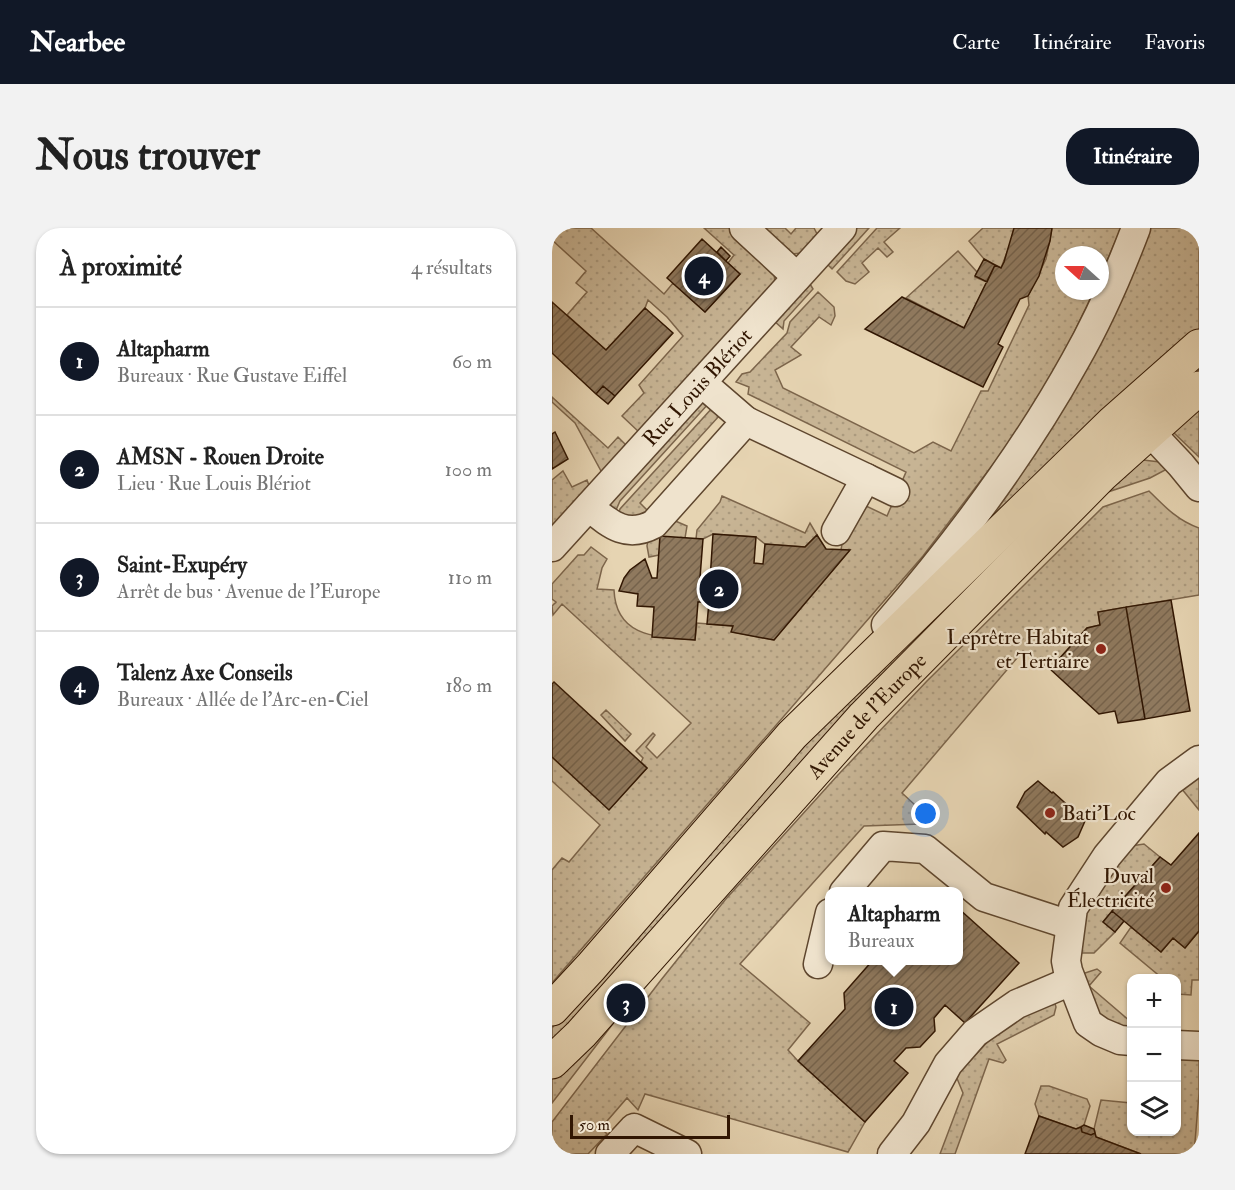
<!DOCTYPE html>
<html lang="fr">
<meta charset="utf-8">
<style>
:root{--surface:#fff;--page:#f2f2f2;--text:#222;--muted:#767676;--line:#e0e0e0;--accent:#111827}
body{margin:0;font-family:"IM FELL Double Pica",serif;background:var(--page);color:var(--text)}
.controls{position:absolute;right:18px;bottom:18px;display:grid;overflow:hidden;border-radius:12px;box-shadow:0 2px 4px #0004}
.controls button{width:54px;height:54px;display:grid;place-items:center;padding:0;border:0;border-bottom:2px solid var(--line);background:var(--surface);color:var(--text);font:30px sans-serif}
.compass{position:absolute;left:503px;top:18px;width:54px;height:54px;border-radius:50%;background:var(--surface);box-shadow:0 2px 4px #0004;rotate:291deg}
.scale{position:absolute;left:18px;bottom:15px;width:160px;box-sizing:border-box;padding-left:6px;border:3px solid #311602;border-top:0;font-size:16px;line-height:21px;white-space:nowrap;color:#311602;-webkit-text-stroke:4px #efe3cd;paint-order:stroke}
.you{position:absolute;left:374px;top:586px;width:21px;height:21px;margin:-15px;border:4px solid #fff;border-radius:50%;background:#1a73e8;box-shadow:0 0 0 9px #1a73e833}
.badge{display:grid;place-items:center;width:39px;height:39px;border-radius:50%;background:var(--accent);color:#fff;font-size:20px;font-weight:700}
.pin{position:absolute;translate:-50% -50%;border:3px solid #fff;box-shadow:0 2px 6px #0006}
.popup{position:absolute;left:273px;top:659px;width:138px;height:78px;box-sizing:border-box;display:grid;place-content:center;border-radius:12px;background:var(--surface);filter:drop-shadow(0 2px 4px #0005);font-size:20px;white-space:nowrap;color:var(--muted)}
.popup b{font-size:22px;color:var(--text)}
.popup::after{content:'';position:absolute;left:50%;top:100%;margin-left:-12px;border:12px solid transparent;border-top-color:var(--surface)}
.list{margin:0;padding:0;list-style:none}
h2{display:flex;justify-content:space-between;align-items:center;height:78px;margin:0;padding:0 24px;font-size:26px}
h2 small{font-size:20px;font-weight:400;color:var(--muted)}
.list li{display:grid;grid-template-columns:39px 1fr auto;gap:18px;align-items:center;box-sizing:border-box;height:108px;padding:0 24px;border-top:2px solid var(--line)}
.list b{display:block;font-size:22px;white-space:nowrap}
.list p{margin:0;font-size:20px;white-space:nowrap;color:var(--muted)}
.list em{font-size:20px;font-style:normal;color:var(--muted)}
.icon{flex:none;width:33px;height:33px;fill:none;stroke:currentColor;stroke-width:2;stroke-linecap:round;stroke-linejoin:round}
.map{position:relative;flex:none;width:647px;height:926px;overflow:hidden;border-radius:24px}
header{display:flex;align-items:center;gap:36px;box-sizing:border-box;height:84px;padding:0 30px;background:var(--accent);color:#fff}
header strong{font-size:28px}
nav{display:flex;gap:33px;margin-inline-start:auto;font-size:21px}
.intro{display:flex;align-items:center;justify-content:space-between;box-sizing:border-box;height:144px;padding:0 36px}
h1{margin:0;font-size:42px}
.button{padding:15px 27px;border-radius:24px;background:var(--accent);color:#fff;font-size:21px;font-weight:700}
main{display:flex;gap:36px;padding:0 36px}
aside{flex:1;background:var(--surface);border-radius:24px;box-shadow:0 2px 4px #0004}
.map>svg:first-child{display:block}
.grass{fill:url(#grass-dots);stroke:#7c654b;stroke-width:1.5}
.building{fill:url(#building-hatch);stroke:#311602;stroke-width:1.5}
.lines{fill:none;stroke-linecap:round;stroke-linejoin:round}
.minor-casing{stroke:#5e462e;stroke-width:31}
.major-casing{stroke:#311602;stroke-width:35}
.minor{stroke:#efe3cd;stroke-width:28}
.major{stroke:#e6d4b2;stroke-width:33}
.poi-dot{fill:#8f2418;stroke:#efe3cd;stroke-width:2}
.labels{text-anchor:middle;stroke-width:4.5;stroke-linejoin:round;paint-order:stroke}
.street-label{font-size:21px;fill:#311602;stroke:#efe3cd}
.poi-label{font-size:21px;fill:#311602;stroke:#efe3cd;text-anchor:end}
</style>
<header>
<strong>Nearbee</strong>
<nav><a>Carte</a><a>Itinéraire</a><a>Favoris</a></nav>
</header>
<div class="intro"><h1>Nous trouver</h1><a class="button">Itinéraire</a></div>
<main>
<aside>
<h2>À proximité<small>4 résultats</small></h2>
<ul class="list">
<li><span class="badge">1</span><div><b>Altapharm</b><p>Bureaux · Rue Gustave Eiffel</p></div><em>60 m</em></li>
<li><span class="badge">2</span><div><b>AMSN - Rouen Droite</b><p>Lieu · Rue Louis Blériot</p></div><em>100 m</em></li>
<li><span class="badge">3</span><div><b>Saint-Exupéry</b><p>Arrêt de bus · Avenue de l'Europe</p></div><em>110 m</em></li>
<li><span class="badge">4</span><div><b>Talenz Axe Conseils</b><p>Bureaux · Allée de l'Arc-en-Ciel</p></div><em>180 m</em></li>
</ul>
</aside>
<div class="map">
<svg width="647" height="926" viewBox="0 0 647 926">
<defs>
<pattern id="grass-dots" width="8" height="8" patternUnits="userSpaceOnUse" patternTransform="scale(1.5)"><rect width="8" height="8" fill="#c7b494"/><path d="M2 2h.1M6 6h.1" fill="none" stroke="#ab9a7e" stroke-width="1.8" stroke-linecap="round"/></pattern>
<pattern id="building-hatch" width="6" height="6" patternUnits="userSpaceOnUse" patternTransform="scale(1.5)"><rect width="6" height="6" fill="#8f795e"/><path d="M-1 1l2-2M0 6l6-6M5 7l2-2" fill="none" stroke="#75624b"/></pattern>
</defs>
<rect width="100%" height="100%" fill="#e6d4b2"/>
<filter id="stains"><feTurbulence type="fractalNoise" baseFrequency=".00333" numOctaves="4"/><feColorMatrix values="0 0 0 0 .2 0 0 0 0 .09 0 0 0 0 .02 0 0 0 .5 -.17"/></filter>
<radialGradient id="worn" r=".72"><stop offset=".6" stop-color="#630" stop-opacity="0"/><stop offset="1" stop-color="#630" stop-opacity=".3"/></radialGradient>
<!-- grass -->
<path class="grass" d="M0,0h39l73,66 9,-11 32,29 35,-38 -12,-11 6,-8 -30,-27h25l42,38 3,5 1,15 -135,147 -18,-17 22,-23 -5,-8 44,-49 -16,-19 -19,-17 -3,8 -39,42 -39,-35 20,-23 -11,-9 10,-12 -34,-31z
M206,0h27l6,6 5,-6h18l3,6 -15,19 -10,1z
M304,0h13l-37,41 -4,-4 -1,-5z
M325,0h23l-16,14 9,10 -6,5 -9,-9 -16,15 7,9 -14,12 -9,-3 -9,-9z
M431,0h31l-3,14 -10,26 -17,-9 -15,-18z
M500,0h69l-21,49v-22h-36v36h30l-41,85 -29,48 -101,132 -371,427v-113l10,-12 7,4 31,-37 -48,-44v-24l57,52 38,-41 -6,-6 2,-4 -7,-7 17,-18 2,2 -9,12 11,11 34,-35 -129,-119 -9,11 -1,-9 4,-4 -4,-3v-15l26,-29h6l7,-8 16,12 -5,9 -5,21 17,1c2,48 44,47 81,50l2,-17 36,3 -1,6 42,8 75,-89 -8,-1 1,-6 20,-40 25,12 19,-44 -158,-78 1,-7 -13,-5 6,-8 8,-2 37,-39 3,-11 28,-30 16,15 1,9 -4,9 -12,-8 -28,30 10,8 -26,15 8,18 131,65 19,-11 18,9 30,-60h7l41,-86 -1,-9 18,-37z
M593,0h54v109l-236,208z
M406,23l19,21 -2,5 12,5 -23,46 -58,-30z
M258,56l3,5 -29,32 -1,8 -11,-10z
M647,124v30l-647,669v-23l215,-248z
M0,169l56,51 10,-11 7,7v4l-19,26 -5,-3 -26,-48 -23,-21z
M150,169l8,5 -90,99 -7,16 -11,-11z
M162,178l6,9 -80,88 9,9 -22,9 -8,-9 1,-3z
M647,182v47l-26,-25z
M591,232l17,2 9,6 -19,10 -51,17 -96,91 -162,167 -78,86 -81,95 -130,169v-33l62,-64 177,-203 78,-85 119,-121 129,-125 8,-7z
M11,243l9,16 15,-7 4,11 -39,42v-53z
M597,263c15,15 29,30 50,37v67l-101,17 2,13 -13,3 -37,41 -27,-18 -121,142 26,24 -7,7 -57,2 -124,138 70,59 -22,27 10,11 67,61 -17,30 -203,-58 -7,16 -11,-12 -26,30 6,6 -19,20h-36v-32l109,-142 64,-80 112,-124 90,-95 176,-174z
M170,268l83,37 5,-10 7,12 -12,12 -40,-3 -9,-7 -43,-3 -10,5h-7l1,-9 23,-28z
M121,292l14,6 -2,12 -26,17 -10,2 -2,-11 1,-6z
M54,482l25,24 -6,7 -24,-26z
M647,540v42l-18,-22z
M592,616l16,13 -57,65 12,10 -21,21h-16v-31l53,-76z
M579,699l30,25 12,-14 12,10 14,-17v49h-7l-1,15 -14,-1v10l-1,-26h-14l-42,-35z
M545,741l4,3 -12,14 42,36v13l-24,-7 -28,-53z
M502,772l2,7 -2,8 -57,29 9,16 -3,3 -14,-4 -34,95h-15l23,-61 -7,-17 49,-53z
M625,831l22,1v33l-5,61h-53l-45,-17 -2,-8 7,-29 30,3 1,29h44z
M489,858h8l38,13 3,7 -6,19 -8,4 -37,-13 -4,-12z"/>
<!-- building -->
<path class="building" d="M462,0h38l-2,13 -11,35 -11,20 -8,3 -22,45 5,3 -20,40 -118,-58 37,-32 62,31 31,-63 6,3 3,-6z
M150,11l38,35 -35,38 -38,-34z
M169,19l9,9 -4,5 -9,-9z
M432,31l11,6 -8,17 -12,-6z
M0,74l54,48 39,-42 28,25 -58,63 -12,-10 -7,8 -44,-41z
M51,158l12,10 -7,8 -12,-10z
M3,204l13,27 -16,10v-35z
M161,306l43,3 -2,26 9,1 2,-20 40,3 12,-12 9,14 24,1 -76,90 -43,-8 2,-6 -26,-2 2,-22h-11l-3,38 -43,-3 2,-30 -17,-1 1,-12 -19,-3 5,-13 6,-8 15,-11 7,19h5l3,-42 43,3 -3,39 10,2z
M619,372l19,111 -45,8 -19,-112z
M574,379l19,112 -27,4 -3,-12 -16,3 -49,-45 37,-41 13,-3 -2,-13z
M2,454l93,86 -38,42 -57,-53v-73z
M486,553l14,12 1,-1 32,29 -7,16 -15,10 -17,-15 -1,2 -28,-27 8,-15z
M647,605v98l-14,17 -12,-10 -12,14 -49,-41 48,-54 11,8z
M406,680l61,55 -54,60 -20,-18 -11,13 1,13 -15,16 -14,1 -12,13 14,12 -43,49 -67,-61 47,-52 -1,-16 29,-33h85z
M560,683l12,10 -9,11 -12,-10z
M487,888l37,13 5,-2 1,5 9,3 4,-2 1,4 45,17h-116z
M532,897l10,4 1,4 -4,2 -9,-3 -1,-5z"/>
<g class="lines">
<defs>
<g id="minor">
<path d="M192,0l53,49"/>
<path d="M194,193l120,57"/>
<path d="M598,204l31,33 18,22"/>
<path d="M37,279c21,17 37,32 65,17l92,-103 -44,-38"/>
<path d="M284,303l30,-53 29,14"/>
<path id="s1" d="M0,319l290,-319"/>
<path d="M334,397c69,-80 138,-172 189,-264 24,-42 44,-88 61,-133"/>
<path d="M292,664l39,-46 42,3 59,48 86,28"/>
<path d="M266,736l12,-51"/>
<path d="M580,813l-12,-1 -19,-8 -13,-9 -20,-52 -2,-10 7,-53 34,-52 62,-74 30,-22"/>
<path d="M624,817l23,1"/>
<path d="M58,926l24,-26 53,26"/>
<path d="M340,926l24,-31 32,-59 27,-31 42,-29 54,-23"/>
</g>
<g id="major">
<path d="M0,781l39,-42 201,-232 321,-313 86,-76"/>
<path id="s2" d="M0,834l29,-28 283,-318 238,-241 97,-87"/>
</g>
</defs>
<!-- minor casing -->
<use href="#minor" class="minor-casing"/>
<!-- major casing -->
<use href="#major" class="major-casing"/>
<!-- minor -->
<use href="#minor" class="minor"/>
<!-- major -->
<use href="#major" class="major"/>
</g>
<!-- markers -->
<g class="poi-dot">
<circle cx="549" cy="421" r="6"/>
<circle cx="498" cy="585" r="6"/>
<circle cx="614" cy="660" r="6"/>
</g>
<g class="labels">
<!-- street labels -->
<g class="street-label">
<text dy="7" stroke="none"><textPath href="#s1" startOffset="216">Rue Louis Blériot</textPath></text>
<text dy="7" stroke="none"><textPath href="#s2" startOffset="468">Avenue de l'Europe</textPath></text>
</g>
<!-- poi labels -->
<g class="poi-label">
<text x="537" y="416">Leprêtre Habitat<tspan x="537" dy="24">et Tertiaire</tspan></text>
<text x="510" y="592" text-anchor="start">Bati'Loc</text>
<text x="602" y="655">Duval<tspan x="602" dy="24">Électricité</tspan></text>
</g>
</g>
<rect width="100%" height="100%" filter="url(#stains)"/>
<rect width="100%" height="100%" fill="url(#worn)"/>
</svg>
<div class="controls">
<button>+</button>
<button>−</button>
<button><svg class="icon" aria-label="layers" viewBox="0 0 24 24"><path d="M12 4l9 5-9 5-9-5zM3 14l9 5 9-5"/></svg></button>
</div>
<svg class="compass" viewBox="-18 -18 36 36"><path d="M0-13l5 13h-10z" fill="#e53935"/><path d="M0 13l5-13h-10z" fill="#767676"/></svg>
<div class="scale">50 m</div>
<div class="you"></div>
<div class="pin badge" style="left:342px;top:779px">1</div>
<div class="popup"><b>Altapharm</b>Bureaux</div>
<div class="pin badge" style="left:167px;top:361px">2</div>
<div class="pin badge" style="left:74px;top:775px">3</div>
<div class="pin badge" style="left:152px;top:48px">4</div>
</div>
</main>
